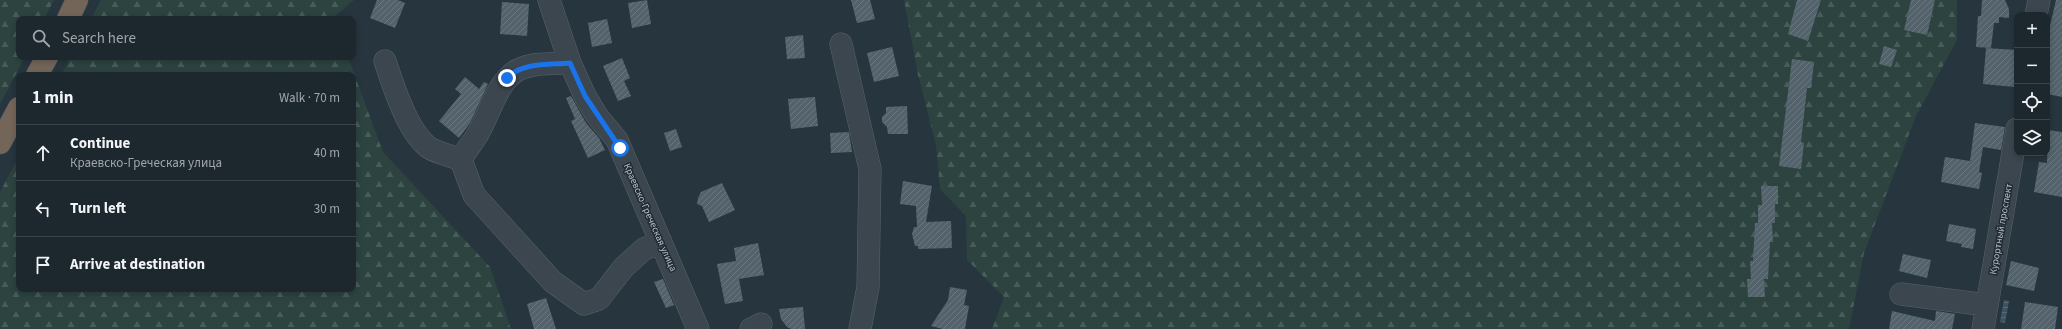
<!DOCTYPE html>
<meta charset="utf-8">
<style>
:root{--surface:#1d282e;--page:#253036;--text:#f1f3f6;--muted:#a0a6aa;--line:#3b444a}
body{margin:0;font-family:"Source Sans 3",sans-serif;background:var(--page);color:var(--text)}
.controls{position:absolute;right:12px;top:12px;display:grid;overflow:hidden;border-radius:8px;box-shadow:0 2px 6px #0003}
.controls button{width:36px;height:36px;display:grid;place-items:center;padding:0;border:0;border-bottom:1px solid var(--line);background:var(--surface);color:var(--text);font:20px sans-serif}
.stop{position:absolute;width:12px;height:12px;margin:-9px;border:3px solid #1a73e8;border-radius:50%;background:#fff}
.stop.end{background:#1a73e8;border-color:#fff;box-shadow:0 1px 4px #0008}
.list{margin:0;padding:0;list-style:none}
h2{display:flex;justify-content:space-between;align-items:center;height:52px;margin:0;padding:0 16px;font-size:17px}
h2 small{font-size:13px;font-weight:400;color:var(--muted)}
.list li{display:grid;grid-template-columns:26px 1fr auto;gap:12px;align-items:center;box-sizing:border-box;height:56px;padding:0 16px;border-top:1px solid var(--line)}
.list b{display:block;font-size:15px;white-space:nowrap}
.list p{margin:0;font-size:13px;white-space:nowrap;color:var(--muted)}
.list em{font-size:13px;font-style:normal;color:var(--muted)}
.icon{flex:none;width:22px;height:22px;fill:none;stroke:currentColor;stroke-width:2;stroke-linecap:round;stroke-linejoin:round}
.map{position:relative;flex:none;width:2062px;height:329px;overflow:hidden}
.search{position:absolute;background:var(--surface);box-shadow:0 2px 6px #0003;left:16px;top:16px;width:340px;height:44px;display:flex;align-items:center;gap:10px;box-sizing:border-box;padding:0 14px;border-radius:8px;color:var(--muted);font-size:15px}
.panel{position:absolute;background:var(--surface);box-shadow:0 2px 6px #0003;left:16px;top:72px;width:340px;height:220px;border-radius:8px}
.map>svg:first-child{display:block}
.forest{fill:url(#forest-firs)}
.water{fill:url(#water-rules)}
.building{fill:url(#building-hatch)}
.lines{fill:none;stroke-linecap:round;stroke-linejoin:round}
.minor-casing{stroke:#59646c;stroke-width:23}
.highway-casing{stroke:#465159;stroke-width:23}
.minor{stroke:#3b464e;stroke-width:22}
.highway{stroke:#746559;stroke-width:22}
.route{stroke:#1a73e8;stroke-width:5}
.labels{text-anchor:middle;stroke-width:3;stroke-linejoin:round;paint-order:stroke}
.street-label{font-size:10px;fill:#b7c1c9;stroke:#202b34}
</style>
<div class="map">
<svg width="2062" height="329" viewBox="0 0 2062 329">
<defs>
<pattern id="forest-firs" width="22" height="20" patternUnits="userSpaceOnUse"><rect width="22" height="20" fill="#2c4340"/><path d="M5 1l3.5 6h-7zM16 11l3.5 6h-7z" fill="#485c5a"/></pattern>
<pattern id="water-rules" width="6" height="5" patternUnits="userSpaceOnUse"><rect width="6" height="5" fill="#3c5464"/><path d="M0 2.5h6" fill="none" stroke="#566b79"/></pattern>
<pattern id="building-hatch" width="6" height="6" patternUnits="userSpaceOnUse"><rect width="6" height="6" fill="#53626b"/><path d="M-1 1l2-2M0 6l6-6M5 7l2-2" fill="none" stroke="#6a777f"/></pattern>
</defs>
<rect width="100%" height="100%" fill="#27353e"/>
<!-- forest -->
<path class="forest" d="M0,0h54l-10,19h-25v38h6l-25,47z
M101,0h253l-19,16 1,3h-245z
M904,0h1053v40l-41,76 -52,137 -15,76h-857l12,-32 -37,-37 -1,-44 -26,-27 -4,-44 -18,-70z
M71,57h277l35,95 107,115 21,62h-511v-137l19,-36v133h334v-214h-292z"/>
<!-- water -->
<path class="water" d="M2004,300l5,1 -4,22 -5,-1z"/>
<!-- building -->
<path class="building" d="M377,0h21l7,3 -10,25 -25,-10z
M647,0l4,24 -19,4 -4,-25z
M851,0h19l5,19 -18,4z
M1797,0h24l-13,41 -20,-7z
M1911,0h24l-8,35 -23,-5z
M1982,0h23l4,9v9l-10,-1v6h-5l-3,25 -15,-1 2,-31h3z
M2056,0h6v97l-15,-3v-55z
M502,2l27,2 -2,32 -27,-2z
M607,19l5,24 -20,4 -4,-24z
M803,35l2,23 -18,1 -2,-22z
M1884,46l13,4 -6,17 -12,-3z
M892,47l7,29 -25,6 -7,-29z
M1986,48l31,2 -2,37 -32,-3z
M622,58l8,20 -6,3 7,15 -13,5 -15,-35z
M1792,59l22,3 -3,26h-4l-6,54 3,1 -3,26 -22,-3z
M465,77l14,12 5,-7 4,2 -18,39 -11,15 -20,-17 22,-27 -6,-5z
M571,96l15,27 13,15 6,12 -17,8 -17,-37 4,-2 -9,-21z
M815,97l3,29 -27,3 -3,-30z
M907,106l1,28h-20l-1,-7 -5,-5v-5l4,-4v-6z
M1975,123l30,4 -4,23 -18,-3 -4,25 3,1 -3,16 -38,-7 4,-25 25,4z
M676,129l6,18 -12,4 -6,-18z
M2048,130l14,2v65l-28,-5 5,-30 8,1z
M849,132l3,20 -21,1 -1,-20z
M903,181l29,5 -6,36 25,-1 1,27 -34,1v-3h-3l-3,-12 2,-7h3l-1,-21 -16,-2z
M722,183l13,27 -26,12 -7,-16 -5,-2 1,-6 3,-6z
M1761,186h17v18h-3v19h-3l1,19h-3l-2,37h-4l1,18h-17l-1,-18h4l-1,-18h3l2,-38h3v-18h4z
M1949,224l27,5 -3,20 -12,-2 1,-3 -16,-3z
M758,243l6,32 -25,4 4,22 -18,3 -8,-40 19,-3 -2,-13z
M1903,254l28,6 -4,18 -28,-7z
M2011,261l28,7 -5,23 -28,-6z
M663,279l11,26 -8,3 -12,-26z
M950,287l17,3 -3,15 5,1 -4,23h-22l-12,-3 17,-26z
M546,298l10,31h-22l-7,-25z
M2025,302l33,5 -3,22h-34z
M803,307l2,22h-14l-4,-2 -6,-8 -2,-10z
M1892,311l43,10 1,-10 19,3 -3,15h-63z"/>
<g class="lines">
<defs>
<path id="minor" d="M549,0l21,63 15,33 12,20 20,24 81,189
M2036,15l3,-15
M841,44l29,125 -2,118 -8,42
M385,61c8,24 22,69 42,85 6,6 25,10 34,14l13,35 79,87 31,22 15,-5 25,-32 20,-18 17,-7
M461,160c4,-9 10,-15 15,-23 13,-20 21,-57 42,-67 15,-8 36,-6 52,-7
M1901,294l86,11
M751,329l10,-5
M1983,329l34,-200"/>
<path id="highway" d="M68,19l9,-19
M37,75l10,-18
M0,143l19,-35"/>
</defs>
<!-- minor casing -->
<use href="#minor" class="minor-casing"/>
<!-- highway casing -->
<use href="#highway" class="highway-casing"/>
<!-- minor -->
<use href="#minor" class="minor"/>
<!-- highway -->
<use href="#highway" class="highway"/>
</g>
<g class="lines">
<!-- route -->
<path class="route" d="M507,78c15,-16 43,-13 63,-15l15,33 35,52"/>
</g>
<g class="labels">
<!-- street labels -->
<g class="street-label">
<text transform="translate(651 217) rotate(66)" y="4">Краевско-Греческая улица</text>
<text transform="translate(2000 229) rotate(-80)" y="4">Курортный проспект</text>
</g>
</g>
</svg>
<div class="controls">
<button>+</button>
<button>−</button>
<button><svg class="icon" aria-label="locate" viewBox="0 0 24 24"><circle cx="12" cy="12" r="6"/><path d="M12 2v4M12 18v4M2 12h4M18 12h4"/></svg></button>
<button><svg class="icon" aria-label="layers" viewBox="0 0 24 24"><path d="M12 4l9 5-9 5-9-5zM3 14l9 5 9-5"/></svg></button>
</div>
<div class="stop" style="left:620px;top:148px"></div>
<div class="stop end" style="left:507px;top:78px"></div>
<div class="search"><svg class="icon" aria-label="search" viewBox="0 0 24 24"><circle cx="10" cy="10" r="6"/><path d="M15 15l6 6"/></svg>Search here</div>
<section class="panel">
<h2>1 min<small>Walk · 70 m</small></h2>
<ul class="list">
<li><svg class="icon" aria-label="ahead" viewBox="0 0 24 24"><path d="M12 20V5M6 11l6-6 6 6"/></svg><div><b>Continue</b><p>Краевско-Греческая улица</p></div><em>40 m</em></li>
<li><svg class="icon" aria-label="left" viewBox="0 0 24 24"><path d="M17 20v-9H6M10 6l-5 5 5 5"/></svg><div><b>Turn left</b></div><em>30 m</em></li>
<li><svg class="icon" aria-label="arrive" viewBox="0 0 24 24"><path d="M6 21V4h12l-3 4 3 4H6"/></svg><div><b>Arrive at destination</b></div></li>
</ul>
</section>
</div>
